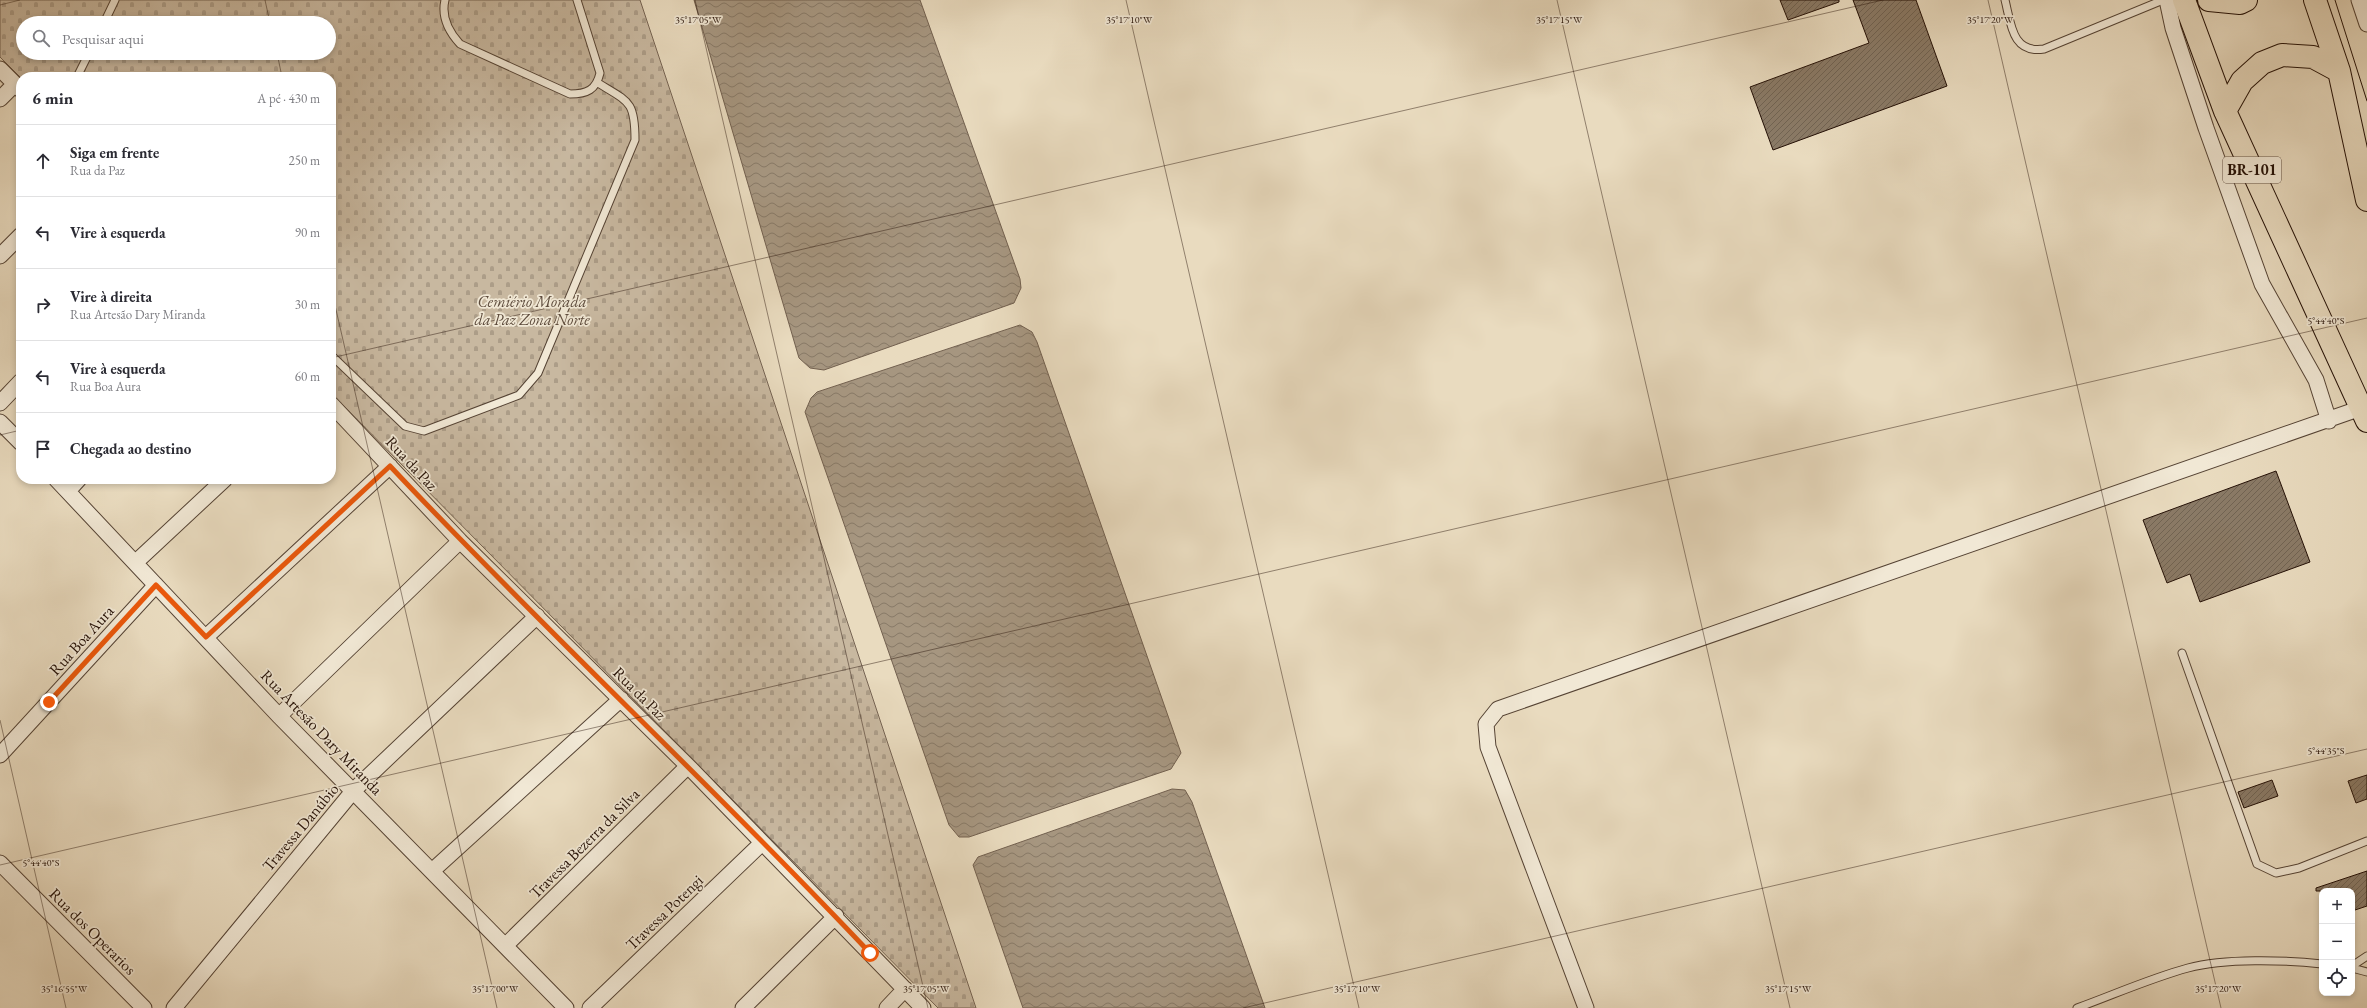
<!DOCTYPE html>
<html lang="pt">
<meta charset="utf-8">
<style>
:root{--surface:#fff;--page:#f7f7f7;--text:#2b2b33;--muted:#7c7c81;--line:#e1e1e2}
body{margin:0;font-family:"EB Garamond",serif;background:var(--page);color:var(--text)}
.controls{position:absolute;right:12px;bottom:12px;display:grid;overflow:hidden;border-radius:8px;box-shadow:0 2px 6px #0003}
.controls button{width:36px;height:36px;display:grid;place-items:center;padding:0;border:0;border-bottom:1px solid var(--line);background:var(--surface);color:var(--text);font:20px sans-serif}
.stop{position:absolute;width:12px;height:12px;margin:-9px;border:3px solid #ea580c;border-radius:50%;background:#fff}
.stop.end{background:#ea580c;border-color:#fff;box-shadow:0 1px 4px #0008}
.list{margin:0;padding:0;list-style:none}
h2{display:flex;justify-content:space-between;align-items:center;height:52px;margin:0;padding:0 16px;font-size:17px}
h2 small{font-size:13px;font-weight:400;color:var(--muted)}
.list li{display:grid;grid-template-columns:26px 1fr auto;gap:12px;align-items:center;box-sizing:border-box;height:72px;padding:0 16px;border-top:1px solid var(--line)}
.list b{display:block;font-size:15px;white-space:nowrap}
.list p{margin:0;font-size:13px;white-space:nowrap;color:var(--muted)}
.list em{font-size:13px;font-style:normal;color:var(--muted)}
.icon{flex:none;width:22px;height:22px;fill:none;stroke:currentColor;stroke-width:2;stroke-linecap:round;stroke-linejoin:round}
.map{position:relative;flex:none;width:2367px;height:1008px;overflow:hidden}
.search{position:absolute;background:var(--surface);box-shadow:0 2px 6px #0003;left:16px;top:16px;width:320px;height:44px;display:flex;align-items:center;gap:10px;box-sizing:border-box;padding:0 14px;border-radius:22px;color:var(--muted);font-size:15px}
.panel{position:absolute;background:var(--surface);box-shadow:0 2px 6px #0003;left:16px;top:72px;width:320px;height:412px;border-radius:16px}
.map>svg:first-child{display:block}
.cemetery{fill:url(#cemetery-stones);stroke:#766453;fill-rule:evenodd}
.water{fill:url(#water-waves);stroke:#72604f}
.building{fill:url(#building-hatch);stroke:#241006}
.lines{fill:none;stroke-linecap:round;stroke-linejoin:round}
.lane-casing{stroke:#554334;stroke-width:9}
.street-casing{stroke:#554334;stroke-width:17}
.primary-casing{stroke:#241006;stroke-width:24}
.lane{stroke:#f1e8d5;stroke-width:7}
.street{stroke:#f1e8d5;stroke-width:15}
.primary{stroke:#e9dbbf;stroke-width:22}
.tram{stroke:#241006;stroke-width:1}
.route{stroke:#ea580c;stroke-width:5}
.ticks{fill:none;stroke:#241006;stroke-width:1;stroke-opacity:0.45}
.labels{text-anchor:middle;stroke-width:3.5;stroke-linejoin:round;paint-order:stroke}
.shield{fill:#f1e8d5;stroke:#625144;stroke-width:1}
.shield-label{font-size:15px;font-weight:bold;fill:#241006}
.park-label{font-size:16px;font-style:italic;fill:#5d4b3c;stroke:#f1e8d5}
.street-label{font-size:16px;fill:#241006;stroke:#f1e8d5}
.ticks-label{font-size:10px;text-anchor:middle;fill:#241006;stroke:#f1e8d5;stroke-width:3.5;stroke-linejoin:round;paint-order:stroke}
</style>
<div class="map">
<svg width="2367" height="1008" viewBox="0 0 2367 1008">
<defs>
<pattern id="cemetery-stones" width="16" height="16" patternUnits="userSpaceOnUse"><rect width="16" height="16" fill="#c8b8a0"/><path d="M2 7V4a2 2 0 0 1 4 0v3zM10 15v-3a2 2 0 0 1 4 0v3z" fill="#ac9d88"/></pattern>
<pattern id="water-waves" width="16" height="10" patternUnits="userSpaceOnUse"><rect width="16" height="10" fill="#a69680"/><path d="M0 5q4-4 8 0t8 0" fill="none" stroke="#877967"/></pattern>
<pattern id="building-hatch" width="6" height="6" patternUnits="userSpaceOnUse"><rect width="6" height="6" fill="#8a7a66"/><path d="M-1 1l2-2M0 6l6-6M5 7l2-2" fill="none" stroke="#716352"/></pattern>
</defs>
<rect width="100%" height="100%" fill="#e9dbbf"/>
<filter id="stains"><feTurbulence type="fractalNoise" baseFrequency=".005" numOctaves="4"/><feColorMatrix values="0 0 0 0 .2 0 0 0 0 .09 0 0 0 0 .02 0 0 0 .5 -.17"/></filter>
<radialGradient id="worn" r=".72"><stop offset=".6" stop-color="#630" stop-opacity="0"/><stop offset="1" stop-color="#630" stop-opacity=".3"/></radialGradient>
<!-- cemetery -->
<path class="cemetery" d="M0,0h640l336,1008h-38l-607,-615v-316l-310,1 -21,-21zM23,23h306v30h-306z"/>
<!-- water -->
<path class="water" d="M694,0h226l100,279 1,9 -7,15 -190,67 -14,-2 -11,-10z
M1020,325l12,7 5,10 144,411 -10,16 -202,68h-10l-10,-12 -144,-413 6,-14 6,-6z
M1172,789l13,1 7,12 73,206h-242l-50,-143 5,-8z"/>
<!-- building -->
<path class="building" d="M1780,0h59v2l-51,18z
M1853,0h63l31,86 -174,64 -23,-63 119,-44z
M2276,471l34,91 -110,40 -10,-28 -23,9 -24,-63z
M2367,775v24l-11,4 -8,-22z
M2272,780l6,16 -34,12 -6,-16z
M2367,871v35l-15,5v-20h-36v-3z"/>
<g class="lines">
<defs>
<path id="lane" d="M445,0c-4,17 4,32 15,44l110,50c17,0 26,-4 30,-21l-23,-73
M2005,0c6,24 7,54 39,49l119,-49
M104,23l11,-23
M77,77l12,-24
M331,355l74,71 19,5 95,-36 19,-22 97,-233c0,-39 -6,-38 -37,-57
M2182,653l75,211 19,9 23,-5 68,-27
M2352,966l15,-10
M2352,968l15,4
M2077,1008c36,-13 74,-30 111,-40 37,-10 97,-8 134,-4"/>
<path id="street" d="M2167,0l6,28 33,100 56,156 54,96 13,41
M2359,0l8,24
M0,69l21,21
M0,99l15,-15
M0,256l21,-21
M0,403l21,-22
M331,404l129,137 228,225 235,242
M0,422l21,21
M56,479l223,237 287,292
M68,491l11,-12
M136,562l89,-83
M206,637l184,-171
M279,716l181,-175
M0,755l156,-170
M0,863l144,145
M432,871l189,-172
M506,945l182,-179
M174,1008l180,-218 183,-174
M590,1008l172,-165
M743,1008l93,-92
M887,1008l18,-19
M1586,1008l-98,-261 -2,-23 12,-15 863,-301"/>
<path id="primary" d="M2184,0l41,111 142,310
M2209,0l31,3 6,-3
M2315,0l24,71 28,129
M2225,111l17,-30 20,-18 20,-8 31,2 26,14"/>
</defs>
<!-- lane casing -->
<use href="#lane" class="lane-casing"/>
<!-- street casing -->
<use href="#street" class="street-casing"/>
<!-- primary casing -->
<use href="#primary" class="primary-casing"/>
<!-- lane -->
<use href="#lane" class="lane"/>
<!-- street -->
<use href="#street" class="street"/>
<!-- primary -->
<use href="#primary" class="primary"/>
<!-- tram -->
<path class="tram" d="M2335,0l32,101"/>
</g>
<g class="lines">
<!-- route -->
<path class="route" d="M49,702l107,-117 50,52 184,-171c156,166 324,321 480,487"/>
</g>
<!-- ticks -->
<path class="ticks" d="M265,0l5,23M695,0l233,1008M1126,0l233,1008M1557,0l233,1008M1988,0l233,1008M0,5l20,-5M277,53l5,24M331,288l166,720M331,358l1552,-358M0,435l21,-5M0,720l66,288M0,865l2367,-547M1243,1008l1124,-259"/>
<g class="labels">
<!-- shield labels -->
<rect class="shield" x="2223" y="157" width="58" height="26" rx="3"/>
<g class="shield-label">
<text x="2252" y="175">BR-101</text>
</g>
<!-- park labels -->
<g class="park-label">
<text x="532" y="307">Cemiério Morada<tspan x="532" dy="18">da Paz Zona Norte</tspan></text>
</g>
<!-- street labels -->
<g class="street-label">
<text transform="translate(412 463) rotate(47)" y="6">Rua da Paz</text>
<text transform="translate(81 640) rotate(-48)" y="6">Rua Boa Aura</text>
<text transform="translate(640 693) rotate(45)" y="6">Rua da Paz</text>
<text transform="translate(322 732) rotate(46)" y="6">Rua Artesão Dary Miranda</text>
<text transform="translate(300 827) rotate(-50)" y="6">Travessa Danúbio</text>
<text transform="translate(584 843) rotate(-45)" y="6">Travessa Bezerra da Silva</text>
<text transform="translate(664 912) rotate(-44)" y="6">Travessa Potengi</text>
<text transform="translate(93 931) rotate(45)" y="6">Rua dos Operarios</text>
</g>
</g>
<g class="ticks-label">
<text x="698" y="23">35°17'05"W</text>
<text x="1129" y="23">35°17'10"W</text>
<text x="1559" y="23">35°17'15"W</text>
<text x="1990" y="23">35°17'20"W</text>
<text x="2326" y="324">5°44'40"S</text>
<text x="2326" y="754">5°44'35"S</text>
<text x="41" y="866">5°44'40"S</text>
<text x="64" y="992">35°16'55"W</text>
<text x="495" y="992">35°17'00"W</text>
<text x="926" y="992">35°17'05"W</text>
<text x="1357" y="992">35°17'10"W</text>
<text x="1788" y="992">35°17'15"W</text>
<text x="2218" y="992">35°17'20"W</text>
</g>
<rect width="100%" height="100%" filter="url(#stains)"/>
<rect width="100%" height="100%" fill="url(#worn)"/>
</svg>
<div class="controls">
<button>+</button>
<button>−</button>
<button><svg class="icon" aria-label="locate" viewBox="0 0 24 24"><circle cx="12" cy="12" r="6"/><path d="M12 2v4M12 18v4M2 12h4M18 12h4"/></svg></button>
</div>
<div class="stop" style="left:870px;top:953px"></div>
<div class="stop end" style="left:49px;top:702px"></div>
<div class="search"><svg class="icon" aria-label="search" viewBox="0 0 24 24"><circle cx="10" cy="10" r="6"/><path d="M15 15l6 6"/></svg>Pesquisar aqui</div>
<section class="panel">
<h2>6 min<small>A pé · 430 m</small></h2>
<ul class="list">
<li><svg class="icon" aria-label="ahead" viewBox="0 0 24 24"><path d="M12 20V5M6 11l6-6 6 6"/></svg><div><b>Siga em frente</b><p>Rua da Paz</p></div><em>250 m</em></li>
<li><svg class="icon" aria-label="left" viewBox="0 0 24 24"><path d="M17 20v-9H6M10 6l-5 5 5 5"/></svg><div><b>Vire à esquerda</b></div><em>90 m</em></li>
<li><svg class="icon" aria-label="right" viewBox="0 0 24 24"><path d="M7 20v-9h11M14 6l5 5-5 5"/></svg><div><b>Vire à direita</b><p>Rua Artesão Dary Miranda</p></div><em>30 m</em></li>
<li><svg class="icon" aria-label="left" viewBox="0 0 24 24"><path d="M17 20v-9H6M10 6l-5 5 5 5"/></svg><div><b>Vire à esquerda</b><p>Rua Boa Aura</p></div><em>60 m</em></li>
<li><svg class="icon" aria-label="arrive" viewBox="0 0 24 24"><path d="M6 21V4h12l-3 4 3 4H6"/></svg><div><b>Chegada ao destino</b></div></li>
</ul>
</section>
</div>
